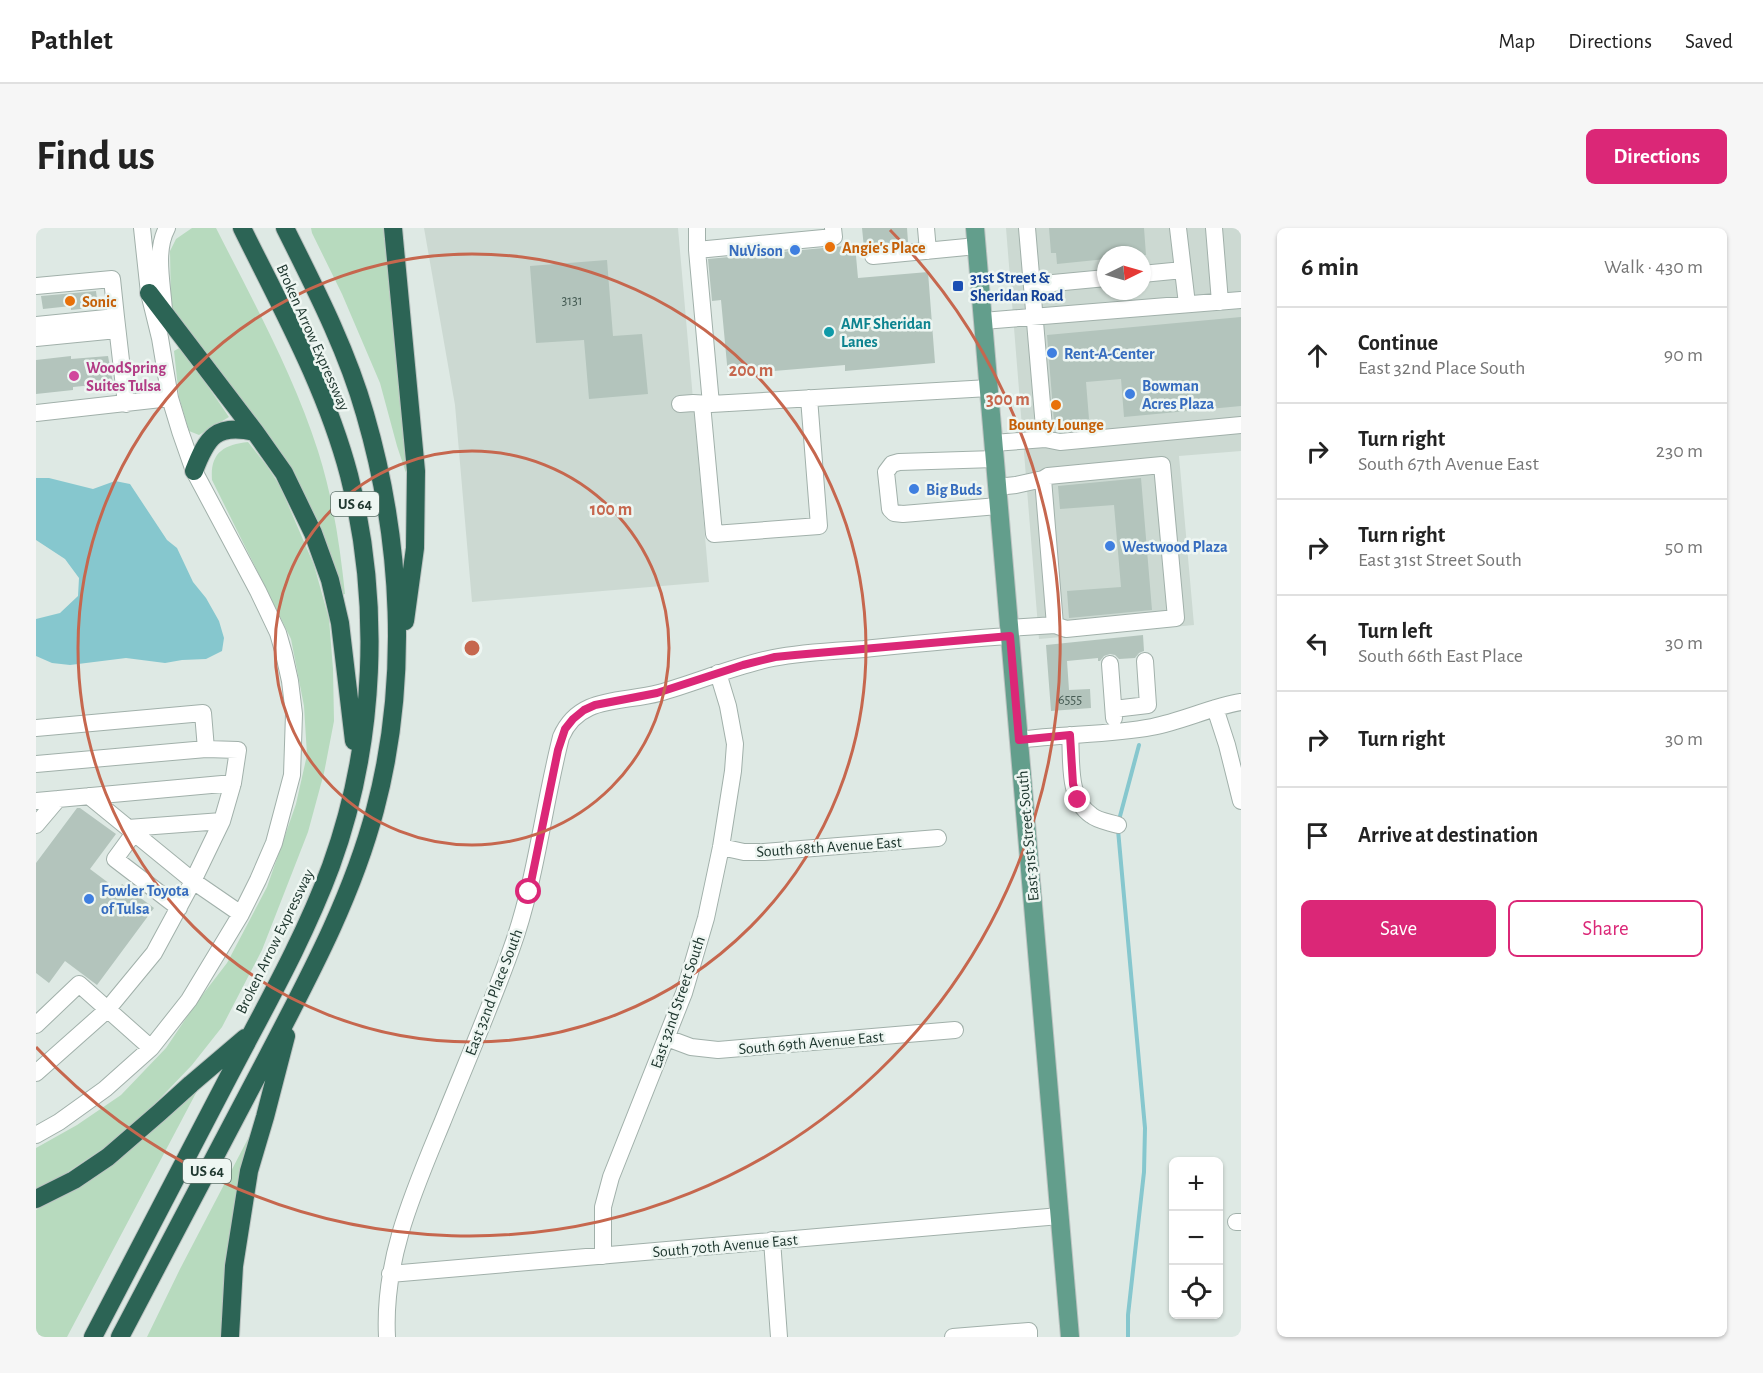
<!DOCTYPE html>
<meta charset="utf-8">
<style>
:root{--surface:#fff;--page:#f6f6f6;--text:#222;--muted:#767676;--line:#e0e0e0;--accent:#db2777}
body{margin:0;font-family:"Alegreya Sans",sans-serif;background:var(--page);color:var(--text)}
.controls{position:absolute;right:18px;bottom:18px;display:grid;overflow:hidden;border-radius:9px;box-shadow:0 2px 4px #0004}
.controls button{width:54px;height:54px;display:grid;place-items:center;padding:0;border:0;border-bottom:2px solid var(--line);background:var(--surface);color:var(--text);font:30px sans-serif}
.compass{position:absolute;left:1061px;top:18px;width:54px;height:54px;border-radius:50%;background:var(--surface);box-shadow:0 2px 4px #0004;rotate:85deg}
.stop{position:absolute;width:18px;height:18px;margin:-14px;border:4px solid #db2777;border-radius:50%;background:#fff}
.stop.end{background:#db2777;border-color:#fff;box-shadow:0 2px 6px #0008}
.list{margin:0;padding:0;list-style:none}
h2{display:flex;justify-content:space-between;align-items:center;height:78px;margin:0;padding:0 24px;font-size:26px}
h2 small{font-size:20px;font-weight:400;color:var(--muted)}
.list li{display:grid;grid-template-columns:39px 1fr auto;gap:18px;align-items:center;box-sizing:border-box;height:96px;padding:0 24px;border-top:2px solid var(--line)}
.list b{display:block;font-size:22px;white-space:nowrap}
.list p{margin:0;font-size:20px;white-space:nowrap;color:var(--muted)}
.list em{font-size:20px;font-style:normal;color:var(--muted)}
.actions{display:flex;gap:12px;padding:18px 24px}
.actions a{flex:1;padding:14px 0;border:2px solid var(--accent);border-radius:9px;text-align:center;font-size:21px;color:var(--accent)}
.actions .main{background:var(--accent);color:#fff}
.icon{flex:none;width:33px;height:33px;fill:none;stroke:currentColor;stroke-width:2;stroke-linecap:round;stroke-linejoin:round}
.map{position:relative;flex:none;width:1205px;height:1109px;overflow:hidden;border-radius:9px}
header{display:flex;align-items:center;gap:36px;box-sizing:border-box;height:84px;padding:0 30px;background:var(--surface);border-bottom:2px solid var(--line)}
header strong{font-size:28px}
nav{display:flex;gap:33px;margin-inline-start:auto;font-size:21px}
.intro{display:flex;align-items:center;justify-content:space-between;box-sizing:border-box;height:144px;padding:0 36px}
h1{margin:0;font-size:42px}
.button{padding:15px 27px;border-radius:9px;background:var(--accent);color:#fff;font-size:21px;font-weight:700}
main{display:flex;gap:36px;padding:0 36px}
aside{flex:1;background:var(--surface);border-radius:9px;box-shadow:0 2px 4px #0004}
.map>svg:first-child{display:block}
.built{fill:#ccd9d2;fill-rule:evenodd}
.green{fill:#b7dabe}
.water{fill:#86c7ce}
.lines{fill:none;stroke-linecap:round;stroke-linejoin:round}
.stream{stroke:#86c7ce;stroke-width:4}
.building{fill:#b3c4bc}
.minor-casing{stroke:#a1b0aa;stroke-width:18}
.major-casing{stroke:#bcc3c1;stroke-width:20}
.highway-casing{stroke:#bcc3c1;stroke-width:20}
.minor{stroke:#fff;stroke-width:16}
.major{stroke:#639e8c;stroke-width:18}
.highway{stroke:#2c6455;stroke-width:18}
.route{stroke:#db2777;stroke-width:8}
.ring{fill:none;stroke:#c6674e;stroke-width:3}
.food-dot{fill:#e8710a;stroke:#eef6f2;stroke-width:2}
.shop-dot{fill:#3f7fe0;stroke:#eef6f2;stroke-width:2}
.transit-dot{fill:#1a4fb4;stroke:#eef6f2;stroke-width:2}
.culture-dot{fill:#0f9aa8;stroke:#eef6f2;stroke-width:2}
.hotel-dot{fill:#d1479c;stroke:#eef6f2;stroke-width:2}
.labels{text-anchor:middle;stroke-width:5;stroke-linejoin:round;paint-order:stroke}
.number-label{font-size:14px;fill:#455b53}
.shield{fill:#eef6f2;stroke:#5e716a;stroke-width:1.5}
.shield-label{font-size:15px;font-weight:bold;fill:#203830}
.food-label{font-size:16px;font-weight:bold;fill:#c56008;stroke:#eef6f2;text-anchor:start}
.shop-label{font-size:16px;font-weight:bold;fill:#366cbe;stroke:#eef6f2;text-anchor:start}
.transit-label{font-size:16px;font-weight:bold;fill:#164399;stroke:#eef6f2;text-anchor:start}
.culture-label{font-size:16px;font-weight:bold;fill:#0d838f;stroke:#eef6f2;text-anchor:start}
.street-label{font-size:16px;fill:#203830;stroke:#eef6f2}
.hotel-label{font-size:16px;font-weight:bold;fill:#b23c85;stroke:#eef6f2;text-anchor:start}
.centre{fill:#c6674e;stroke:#eef6f2;stroke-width:3}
.ring-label{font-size:18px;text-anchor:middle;font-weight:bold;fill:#c6674e;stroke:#eef6f2;stroke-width:5;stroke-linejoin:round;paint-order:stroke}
</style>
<header>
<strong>Pathlet</strong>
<nav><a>Map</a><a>Directions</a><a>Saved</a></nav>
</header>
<div class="intro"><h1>Find us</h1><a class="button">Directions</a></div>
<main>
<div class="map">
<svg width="1205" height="1109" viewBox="0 0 1205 1109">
<rect width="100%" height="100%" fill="#dee9e4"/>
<!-- built -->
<path class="built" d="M388,0h254l31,354 -237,20 -17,-197z
M970,0h235v223l-62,5 15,169 -155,14zM1070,27h36v36h-36z"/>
<!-- green -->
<path class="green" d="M156,0h24c37,73 77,145 102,223 15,47 22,95 27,143l-6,1 -7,-29 -156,-249 -5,-11 -1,-55 6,-12z
M275,0h77l22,242 -4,3 -9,-27 -17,-63 -38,-89 -30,-61z
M145,119l48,70 -30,18 -10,-4 -10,-34 -5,-46z
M212,214l19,24 13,20 34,79 15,54 4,50 1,52 -10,52 -16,59 -46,118 -40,77 -30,38 -44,46 -44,37 -51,34 -17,8v-42l41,-23 44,-30 45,-47 31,-46 30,-39 40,-76 29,-83 11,-49 -3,-49 -13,-67 -79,-159c-2,-27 11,-35 36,-38z
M159,861l1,4 -129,244h-31v-127l57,-33z
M216,903l3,2 -26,108 -5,96h-77l33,-68z"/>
<!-- water -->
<path class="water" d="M0,250h13l44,11 22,-8 15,3 37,56 10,8 16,34 13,16 13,23 5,17 -2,13 -16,8 -24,1 -17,3 -39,-5 -56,7 -18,-2 -16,-7v-37l24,-6 18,-17 1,-18 -14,-19 -29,-19z"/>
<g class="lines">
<!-- stream -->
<path class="stream" d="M1083,592l20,-75
M1082,602l27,298 -1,44 -16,143v22"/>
</g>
<!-- building -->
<path class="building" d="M826,0h45l1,14 -36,4 -8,2z
M1013,0h95l2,27h-40v4l-49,5 -1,-11h-5z
M819,17l3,33 70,-6 7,91 -90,8v-6l-117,10 -7,-75 -9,1 -4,-42z
M571,32l6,76 29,-2 6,60 -59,5 -5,-59 -48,3 -6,-77z
M60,63l2,16 -27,3v-4l-28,3 -2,-13z
M1205,89v89l-117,11 -3,-38 -35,3 3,37 -35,3 -7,-87z
M35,128v3l37,-3 5,27 -40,4v3l-37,4v-34z
M1105,250l11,132 -83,8 -2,-27 54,-4 -7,-82 -54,4 -2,-23z
M1107,407l1,16 -5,2 -4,5 -16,1 -4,-4 -5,-1 -6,2 -4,5h-2v-3l-31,3 2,29 21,-1 1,19 -40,3 -5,-66z
M41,580h3l36,26 -26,35 28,21 4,-6 32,24 -57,77 -32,-24 -16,22 -13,-10v-110z"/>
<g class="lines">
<defs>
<path id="minor" d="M661,0v22l14,154
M890,0l2,23
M991,0l18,211
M1142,0l9,76
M1178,0l6,74
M661,22l137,-13 -1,-9
M837,28l104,-10
M1106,46l41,-4
M996,57l74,-7
M0,58l76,-7 4,38 -80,8
M80,89l10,87
M127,91l1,-7c-1,-26 -10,-60 3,-84
M947,93l258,-21
M0,110l81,-8
M644,176l13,-1 18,1 278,-16
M666,176l12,130 105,-8 -10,-128
M0,185l134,-15
M958,215l51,-4 15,3 181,-17
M959,231l-96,3 -7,2 -6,8 4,37 4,4 9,1 95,-8
M1007,251l5,-3 114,-11 14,153 -110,11 -11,-4
M961,259l19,-2 27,-6 12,146 -46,3
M1074,436l4,54
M1179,480l12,37 14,56
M1078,481l34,-4 -3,-44
M0,500l167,-15 3,36 32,1 -5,33 -11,38 -29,60 -39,72 -47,57 -71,63
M1034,507c2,24 -3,64 21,80 7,6 18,7 27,10
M983,512c44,-6 90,-5 133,-13 31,-6 59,-20 89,-25
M0,536l170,-15
M53,568l104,85 48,33
M0,573l197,-18
M0,597l22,-26
M92,600l94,-7
M98,605l-19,26 64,49
M685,619l23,5h20l174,-14
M0,797l43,-41 72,64
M631,810l24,9 27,3 237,-20
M0,907l23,-13 46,-33 46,-41 38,-48 52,-86 17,-34 16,-37 18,-68 2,-61 -4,-33 -6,-27 -6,-21 -20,-42 -64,-120 -14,-40 -10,-33 -10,-60 -11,-45 -7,-65
M1200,994h5
M736,1012l7,97
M567,1028v-49l8,-30 73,-184 22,-75 15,-71 12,-76 2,-27 -7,-38 -10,-33
M354,1046l670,-58
M351,1109c-4,-77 26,-144 55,-214 23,-57 48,-115 69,-173 25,-69 32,-142 50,-213 18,-42 61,-34 98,-44 39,-11 75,-27 114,-35 30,-6 61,-7 91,-9 49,-5 97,-10 146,-13
M917,1109l76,-6v6"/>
<path id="major" d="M939,0l95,1109"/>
<path id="highway" d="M357,0l23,243 -1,77 -10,73
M113,65l106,139 29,41 29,60 17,47 10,43 14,118
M158,243c13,-34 22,-48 61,-39
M0,971l38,-19 34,-23 52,-45 31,-28 54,-46
M57,1109c45,-87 91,-174 136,-261 36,-69 75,-137 102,-210 45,-124 50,-264 18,-391 -23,-87 -67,-166 -107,-247
M84,1109c47,-90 94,-180 142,-270 43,-83 89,-166 113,-257 34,-128 27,-269 -10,-396 -18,-64 -50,-126 -80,-186
M194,1109l4,-71 15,-95 16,-54 21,-81"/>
</defs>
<!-- minor casing -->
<use href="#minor" class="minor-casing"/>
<!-- major casing -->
<use href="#major" class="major-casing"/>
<!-- highway casing -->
<use href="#highway" class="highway-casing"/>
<!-- minor -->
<use href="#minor" class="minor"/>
<!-- major -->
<use href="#major" class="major"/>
<!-- highway -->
<use href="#highway" class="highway"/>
</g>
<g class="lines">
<!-- route -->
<path class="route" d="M493,664l29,-142 7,-21 8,-10 11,-9 11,-5 62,-12 86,-28 32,-8 20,-2 215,-19 9,104 51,-5 3,49 5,16"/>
</g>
<!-- distance rings -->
<g class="ring">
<circle cx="436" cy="420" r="197"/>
<circle cx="436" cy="420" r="394"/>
<path d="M854 2A591 591 0 1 1 0 819"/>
</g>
<!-- markers -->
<g class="food-dot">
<circle cx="794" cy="19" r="6"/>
<circle cx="34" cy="73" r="6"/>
<circle cx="1020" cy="177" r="6"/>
</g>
<g class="shop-dot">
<circle cx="759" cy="22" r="6"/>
<circle cx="1016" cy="125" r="6"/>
<circle cx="1094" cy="166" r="6"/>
<circle cx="878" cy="261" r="6"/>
<circle cx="1074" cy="318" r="6"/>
<circle cx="53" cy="671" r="6"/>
</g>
<rect class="transit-dot" x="916" y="52" width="12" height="12" rx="3"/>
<circle class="culture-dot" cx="793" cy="104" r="6"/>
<circle class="hotel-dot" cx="38" cy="148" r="6"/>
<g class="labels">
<!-- number labels -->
<g class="number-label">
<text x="536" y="77">3131</text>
<text x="1034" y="476">6555</text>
</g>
<!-- shield labels -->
<g class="shield">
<rect x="295" y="264" width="48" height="24" rx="4.5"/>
<rect x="147" y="931" width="48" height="24" rx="4.5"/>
</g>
<g class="shield-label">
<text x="319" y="281">US 64</text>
<text x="171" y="948">US 64</text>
</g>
<!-- food labels -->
<g class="food-label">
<text x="806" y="25">Angie's Place</text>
<text x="46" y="79">Sonic</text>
<text x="1020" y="202" text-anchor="middle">Bounty Lounge</text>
</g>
<!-- shop labels -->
<g class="shop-label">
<text x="747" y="28" text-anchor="end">NuVison</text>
<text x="1028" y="131">Rent-A-Center</text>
<text x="1106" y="163">Bowman<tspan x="1106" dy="18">Acres Plaza</tspan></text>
<text x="890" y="267">Big Buds</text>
<text x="1086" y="324">Westwood Plaza</text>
<text x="65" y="668">Fowler Toyota<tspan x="65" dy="18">of Tulsa</tspan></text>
</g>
<!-- transit labels -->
<g class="transit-label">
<text x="934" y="55">31st Street &amp;<tspan x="934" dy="18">Sheridan Road</tspan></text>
</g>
<!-- culture labels -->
<g class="culture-label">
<text x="805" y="101">AMF Sheridan<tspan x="805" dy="18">Lanes</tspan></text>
</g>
<!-- street labels -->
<g class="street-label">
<text transform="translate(278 109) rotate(66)" y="6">Broken Arrow Expressway</text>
<text transform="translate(991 608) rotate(-95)" y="6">East 31st Street South</text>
<text transform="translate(793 618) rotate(-4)" y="6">South 68th Avenue East</text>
<text transform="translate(238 713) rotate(-64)" y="6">Broken Arrow Expressway</text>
<text transform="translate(457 764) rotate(-69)" y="6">East 32nd Place South</text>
<text transform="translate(641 774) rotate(-71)" y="6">East 32nd Street South</text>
<text transform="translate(775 814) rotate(-5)" y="6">South 69th Avenue East</text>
<text transform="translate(689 1017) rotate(-5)" y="6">South 70th Avenue East</text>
</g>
<!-- hotel labels -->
<g class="hotel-label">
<text x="50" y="145">WoodSpring<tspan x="50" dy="18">Suites Tulsa</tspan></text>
</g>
</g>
<circle cx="436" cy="420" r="9" class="centre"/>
<g class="ring-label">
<text x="715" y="148">200 m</text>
<text x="972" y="177">300 m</text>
<text x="575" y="287">100 m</text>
</g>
</svg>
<div class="controls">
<button>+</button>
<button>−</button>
<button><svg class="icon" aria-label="locate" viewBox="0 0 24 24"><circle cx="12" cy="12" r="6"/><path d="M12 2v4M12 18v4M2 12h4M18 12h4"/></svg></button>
</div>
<svg class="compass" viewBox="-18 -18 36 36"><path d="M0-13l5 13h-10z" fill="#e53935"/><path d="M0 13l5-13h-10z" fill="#767676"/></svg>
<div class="stop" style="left:493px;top:664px"></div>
<div class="stop end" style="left:1042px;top:572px"></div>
</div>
<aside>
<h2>6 min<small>Walk · 430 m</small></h2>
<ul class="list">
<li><svg class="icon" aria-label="ahead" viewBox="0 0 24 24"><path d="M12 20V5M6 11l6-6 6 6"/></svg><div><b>Continue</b><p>East 32nd Place South</p></div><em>90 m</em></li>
<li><svg class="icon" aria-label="right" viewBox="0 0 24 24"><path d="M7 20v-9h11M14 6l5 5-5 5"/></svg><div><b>Turn right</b><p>South 67th Avenue East</p></div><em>230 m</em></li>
<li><svg class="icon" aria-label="right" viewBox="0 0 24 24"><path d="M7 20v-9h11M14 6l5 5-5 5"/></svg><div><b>Turn right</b><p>East 31st Street South</p></div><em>50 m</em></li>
<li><svg class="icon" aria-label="left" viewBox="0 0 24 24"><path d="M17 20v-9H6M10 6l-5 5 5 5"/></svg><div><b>Turn left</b><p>South 66th East Place</p></div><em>30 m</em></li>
<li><svg class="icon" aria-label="right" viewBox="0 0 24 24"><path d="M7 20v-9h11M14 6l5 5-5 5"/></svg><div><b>Turn right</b></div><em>30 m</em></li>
<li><svg class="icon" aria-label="arrive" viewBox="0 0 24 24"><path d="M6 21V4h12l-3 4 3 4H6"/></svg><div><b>Arrive at destination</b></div></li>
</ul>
<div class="actions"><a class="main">Save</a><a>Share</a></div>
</aside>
</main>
